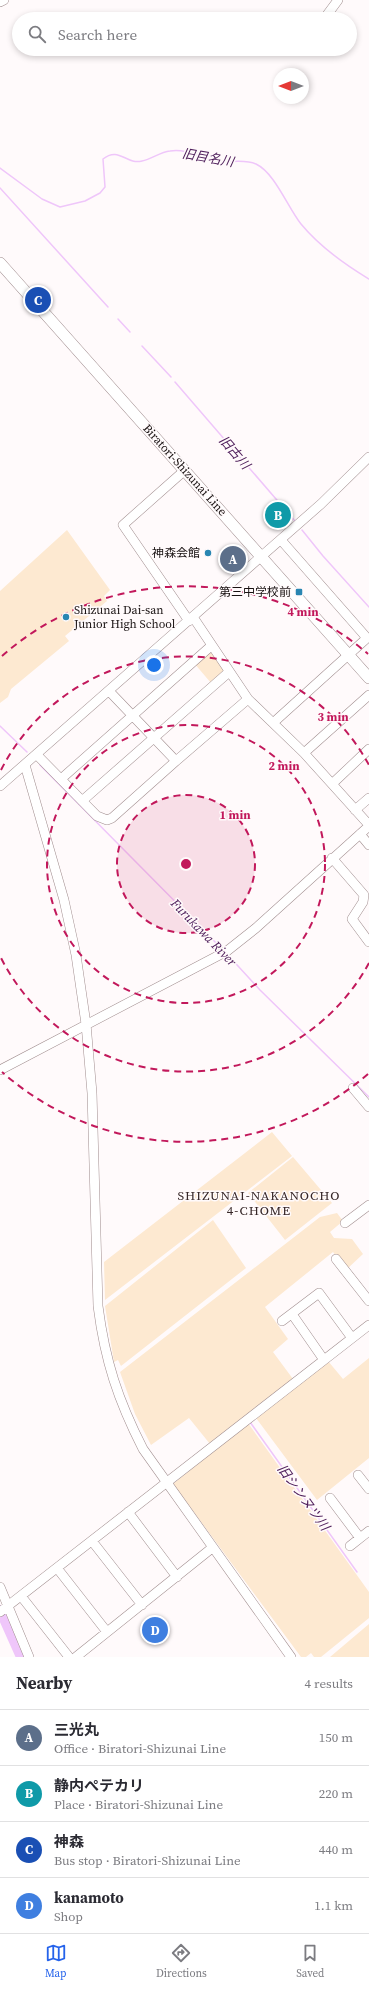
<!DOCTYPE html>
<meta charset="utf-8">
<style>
:root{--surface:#fff;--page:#f7f7f7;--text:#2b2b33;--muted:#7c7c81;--line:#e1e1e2;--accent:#2563eb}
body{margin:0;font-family:"Source Serif 4","Noto Sans JP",serif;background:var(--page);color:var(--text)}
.compass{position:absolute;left:273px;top:68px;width:36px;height:36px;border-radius:50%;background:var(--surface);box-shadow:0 2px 6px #0003;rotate:270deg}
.you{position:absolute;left:154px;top:665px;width:14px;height:14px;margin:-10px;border:3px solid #fff;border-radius:50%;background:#1a73e8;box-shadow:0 0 0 6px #1a73e833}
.badge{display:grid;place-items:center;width:26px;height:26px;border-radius:50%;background:var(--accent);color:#fff;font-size:13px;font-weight:700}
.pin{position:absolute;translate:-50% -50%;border:2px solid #fff;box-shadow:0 1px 4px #0006}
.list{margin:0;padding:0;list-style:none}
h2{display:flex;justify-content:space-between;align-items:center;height:52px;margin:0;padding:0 16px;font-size:17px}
h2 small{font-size:13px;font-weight:400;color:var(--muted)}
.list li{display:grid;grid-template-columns:26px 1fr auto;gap:12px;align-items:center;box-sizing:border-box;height:56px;padding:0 16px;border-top:1px solid var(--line)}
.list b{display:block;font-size:15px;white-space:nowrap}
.list p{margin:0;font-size:13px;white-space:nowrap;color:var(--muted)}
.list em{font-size:13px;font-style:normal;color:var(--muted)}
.icon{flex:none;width:22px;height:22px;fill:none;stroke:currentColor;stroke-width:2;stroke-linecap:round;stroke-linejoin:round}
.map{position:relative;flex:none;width:369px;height:1657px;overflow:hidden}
.search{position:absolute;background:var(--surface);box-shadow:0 2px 6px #0003;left:12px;right:12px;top:12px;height:44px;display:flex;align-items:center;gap:10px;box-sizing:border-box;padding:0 14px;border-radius:22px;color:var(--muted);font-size:15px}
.sheet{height:276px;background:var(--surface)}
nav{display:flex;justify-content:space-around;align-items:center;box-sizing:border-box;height:56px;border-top:1px solid var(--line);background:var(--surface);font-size:11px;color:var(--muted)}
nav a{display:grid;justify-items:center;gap:2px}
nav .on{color:var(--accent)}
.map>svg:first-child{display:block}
.green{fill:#fde9d1}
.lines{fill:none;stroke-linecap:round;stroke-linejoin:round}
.stream{stroke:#efc6fa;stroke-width:1.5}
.river{stroke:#efc6fa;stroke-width:10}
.minor-casing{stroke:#a18e8f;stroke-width:10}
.major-casing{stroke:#a18e8f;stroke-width:12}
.minor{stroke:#fff;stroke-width:9}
.major{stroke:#fff;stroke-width:11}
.ring{fill:none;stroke:#c2185b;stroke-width:2;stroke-dasharray:7 5}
.poi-dot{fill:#2986b2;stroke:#fffafb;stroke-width:1.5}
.labels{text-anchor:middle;stroke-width:3;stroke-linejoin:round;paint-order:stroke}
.street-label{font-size:12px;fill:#191212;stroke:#fffafb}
.poi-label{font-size:12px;fill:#191212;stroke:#fffafb;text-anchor:end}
.water-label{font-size:13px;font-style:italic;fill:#50205c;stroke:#fffafb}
.neighbourhood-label{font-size:13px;letter-spacing:1px;fill:#362627;stroke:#fffafb}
.centre{fill:#c2185b;stroke:#fffafb;stroke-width:2}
.ring-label{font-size:12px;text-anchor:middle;font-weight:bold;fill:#c2185b;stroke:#fffafb;stroke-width:3;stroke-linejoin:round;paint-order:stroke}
</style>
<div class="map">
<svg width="369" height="1657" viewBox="0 0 369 1657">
<rect width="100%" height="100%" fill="#fffafb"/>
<!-- green -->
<path class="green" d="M67,530l43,60 -6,6 3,5 -42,35 4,5 -58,48 -3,8 -8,6v-112z
M212,651l12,18v3l-13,11 -17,-20z
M272,1132l20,24 -187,144 -1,-38z
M293,1157l39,46 -47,37 -37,-47z
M337,1213l6,8 -13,11 4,6 18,1 11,15 -16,15 -14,-17 -68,55 23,32 -15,13 20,27 -83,65 -21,-26 -38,27 -16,-31 -15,-42 200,-155z
M213,1220l33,48 -125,98 -3,-6 -4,2 -9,-56z
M369,1358v100l-52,42 -61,-82 72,-57 15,18z
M248,1423l121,169v26l-48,39h-7l-3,-4 -5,4h-5l-128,-173z
M369,1624v33h-39z"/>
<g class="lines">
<!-- stream -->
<path class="stream" d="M0,168l42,31 18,8 25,-6 15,-8 5,-6 -2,-28c16,-13 23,6 39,2 10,-2 18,-9 28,-10 19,-3 33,9 50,11 11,0 26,-3 36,2 19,9 32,44 45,60 19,23 43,40 68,55
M0,188l108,119
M118,319l12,13
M142,346l29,31
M175,382l120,139
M302,530l21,26 46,51
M0,726l27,26
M40,765l183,185
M227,954l33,36 109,107
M250,1422l107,150"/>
<!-- river -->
<path class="river" d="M0,1610l21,47"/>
<defs>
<path id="minor" d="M0,2l4,-2
M324,19l14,-19
M185,470l-62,55 66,96
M193,617l55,82 56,54 65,72
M109,691l67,70 72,-62
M273,723l94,-85 -86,-98
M304,753l65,-58
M37,755l60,61 10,4 5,-2 64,-57
M25,765l39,135 12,55 10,69 6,69 6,213c7,55 20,94 45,143l148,208
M61,779l150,-133
M332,784l37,-35
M0,786l321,-282 48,-47
M82,801l147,-129
M355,810l14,-12
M360,834l9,11
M332,858l32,37 -1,7 -11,17 17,23
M0,1070l227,-119 29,-23 113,-102
M353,1088l16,19
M345,1223l24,-18
M336,1259l33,42
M292,1314l32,46
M282,1321l37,-28 33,45
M358,1475l11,14
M330,1498l30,40
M128,1512l49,65
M92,1541l50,64
M350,1546l19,-15
M57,1568l50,64
M0,1587l29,70
M21,1596l48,61
M0,1612l369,-287
M76,1657l136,-109"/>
<path id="major" d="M0,263l369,415"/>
</defs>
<!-- minor casing -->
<use href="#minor" class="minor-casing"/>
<!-- major casing -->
<use href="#major" class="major-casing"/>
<!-- minor -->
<use href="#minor" class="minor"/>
<!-- major -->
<use href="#major" class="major"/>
</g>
<!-- distance rings -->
<circle cx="186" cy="864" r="69" fill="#c2185b" fill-opacity=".12"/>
<g class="ring">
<circle cx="186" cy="864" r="69"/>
<circle cx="186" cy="864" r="139"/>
<path d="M369 963A208 208 0 0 1 1 958M1 770A208 208 0 0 1 369 765"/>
<path d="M368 1074A278 278 0 0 1 2 1072M2 656A278 278 0 0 1 368 654"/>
</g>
<!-- markers -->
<g class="poi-dot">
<circle cx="208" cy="553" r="4"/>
<rect x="295" y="588" width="8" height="8" rx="2"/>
<circle cx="66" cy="617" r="4"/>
</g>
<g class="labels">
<!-- street labels -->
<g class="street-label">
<text transform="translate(185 470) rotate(48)" y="4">Biratori-Shizunai Line</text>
</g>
<!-- poi labels -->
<g class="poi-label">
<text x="200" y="557">神森会館</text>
<text x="291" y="596">第三中学校前</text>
<text x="74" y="614" text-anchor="start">Shizunai Dai-san<tspan x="74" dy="14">Junior High School</tspan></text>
</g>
<!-- water labels -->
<g class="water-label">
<text transform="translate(208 157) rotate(10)" y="5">旧目名川</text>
<text transform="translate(235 452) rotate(49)" y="5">旧古川</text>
<text transform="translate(204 932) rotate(46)" y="5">Furukawa River</text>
<text transform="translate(304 1497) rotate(54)" y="5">旧シンヌツ川</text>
</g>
<!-- neighbourhood labels -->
<g class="neighbourhood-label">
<text x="259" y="1200">SHIZUNAI-NAKANOCHO<tspan x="259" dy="15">4-CHOME</tspan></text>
</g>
</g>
<circle cx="186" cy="864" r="6" class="centre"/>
<g class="ring-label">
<text x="303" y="616">4 min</text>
<text x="333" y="721">3 min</text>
<text x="284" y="770">2 min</text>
<text x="235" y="819">1 min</text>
</g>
</svg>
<svg class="compass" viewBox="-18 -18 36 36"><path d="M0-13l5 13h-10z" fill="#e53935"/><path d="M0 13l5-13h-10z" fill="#7c7c81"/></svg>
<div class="you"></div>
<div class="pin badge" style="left:233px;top:559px;background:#5c6f8a">A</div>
<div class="pin badge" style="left:278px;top:515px;background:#0f9aa8">B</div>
<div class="pin badge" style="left:38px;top:300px;background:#1a4fb4">C</div>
<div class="pin badge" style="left:155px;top:1630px;background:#3f7fe0">D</div>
<div class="search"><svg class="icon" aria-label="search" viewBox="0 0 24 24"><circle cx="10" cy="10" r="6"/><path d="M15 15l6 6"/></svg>Search here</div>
</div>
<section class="sheet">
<h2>Nearby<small>4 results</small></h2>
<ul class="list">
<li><span class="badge" style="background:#5c6f8a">A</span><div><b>三光丸</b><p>Office · Biratori-Shizunai Line</p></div><em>150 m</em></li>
<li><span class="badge" style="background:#0f9aa8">B</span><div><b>静内ぺテカリ</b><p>Place · Biratori-Shizunai Line</p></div><em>220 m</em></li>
<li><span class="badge" style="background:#1a4fb4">C</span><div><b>神森</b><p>Bus stop · Biratori-Shizunai Line</p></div><em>440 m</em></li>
<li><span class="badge" style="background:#3f7fe0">D</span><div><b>kanamoto</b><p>Shop</p></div><em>1.1 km</em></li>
</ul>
</section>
<nav>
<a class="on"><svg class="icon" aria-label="map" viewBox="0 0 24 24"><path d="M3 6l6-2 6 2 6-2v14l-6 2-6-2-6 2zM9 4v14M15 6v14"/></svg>Map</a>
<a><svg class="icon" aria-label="directions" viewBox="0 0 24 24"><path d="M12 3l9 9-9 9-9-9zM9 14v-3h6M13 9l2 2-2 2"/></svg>Directions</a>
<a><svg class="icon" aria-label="saved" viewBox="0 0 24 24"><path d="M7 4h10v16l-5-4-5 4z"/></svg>Saved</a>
</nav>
